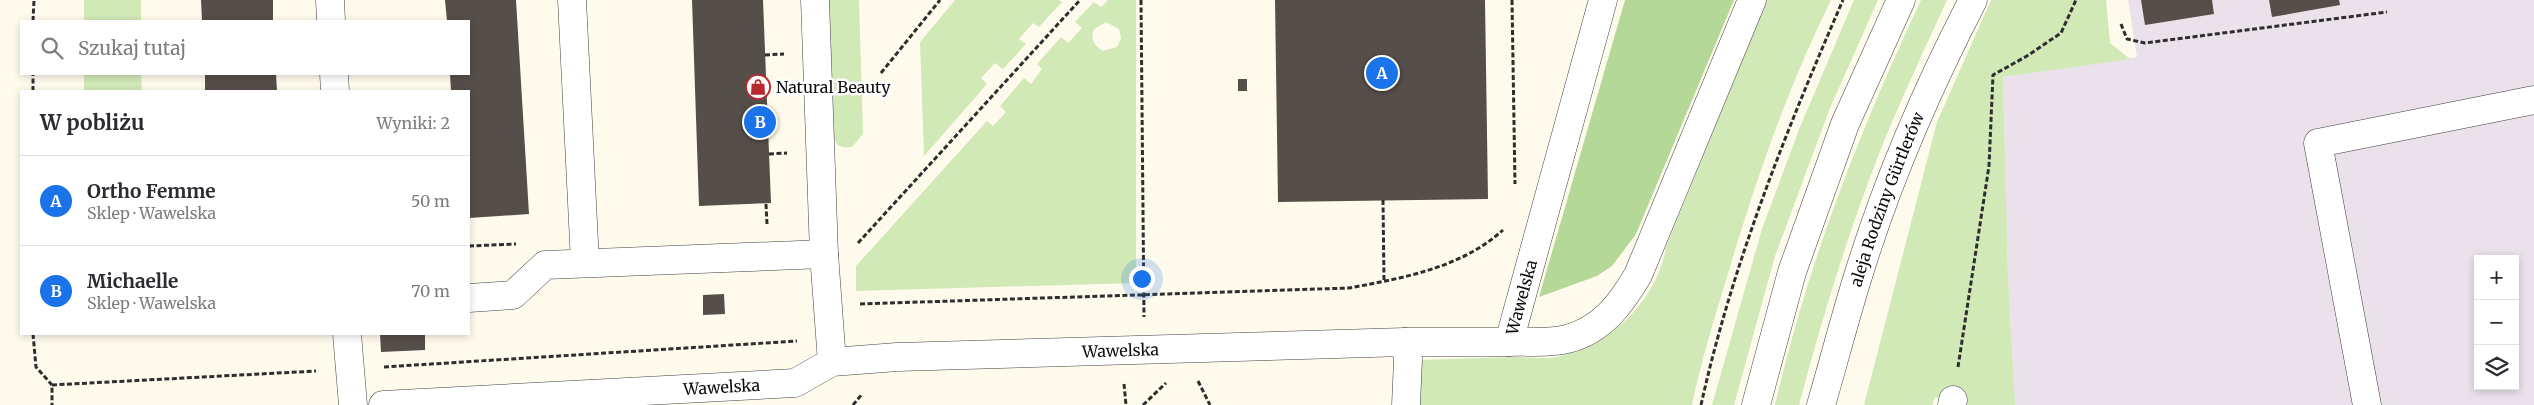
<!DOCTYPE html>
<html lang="pl">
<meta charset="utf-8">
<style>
:root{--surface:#fff;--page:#f2f2f3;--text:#2b2b33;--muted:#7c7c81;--line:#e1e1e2;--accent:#1a73e8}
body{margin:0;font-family:Merriweather,serif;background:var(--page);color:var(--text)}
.controls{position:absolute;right:15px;bottom:15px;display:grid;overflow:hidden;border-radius:0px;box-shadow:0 2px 8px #0003}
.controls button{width:45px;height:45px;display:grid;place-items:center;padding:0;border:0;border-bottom:1px solid var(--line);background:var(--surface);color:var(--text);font:25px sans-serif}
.you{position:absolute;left:1141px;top:278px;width:18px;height:18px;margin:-12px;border:4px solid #fff;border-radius:50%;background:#1a73e8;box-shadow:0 0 0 8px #1a73e833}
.badge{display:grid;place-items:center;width:32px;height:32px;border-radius:50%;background:var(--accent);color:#fff;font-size:16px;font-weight:700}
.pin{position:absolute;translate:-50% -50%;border:2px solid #fff;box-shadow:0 1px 5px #0006}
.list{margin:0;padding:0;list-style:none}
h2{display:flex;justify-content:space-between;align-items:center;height:65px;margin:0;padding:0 20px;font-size:21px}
h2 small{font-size:16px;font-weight:400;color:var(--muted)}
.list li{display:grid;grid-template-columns:32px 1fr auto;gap:15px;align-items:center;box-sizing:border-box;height:90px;padding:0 20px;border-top:1px solid var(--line)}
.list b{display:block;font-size:19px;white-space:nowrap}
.list p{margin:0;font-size:16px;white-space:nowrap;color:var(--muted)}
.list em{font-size:16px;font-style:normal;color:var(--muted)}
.icon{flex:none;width:28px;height:28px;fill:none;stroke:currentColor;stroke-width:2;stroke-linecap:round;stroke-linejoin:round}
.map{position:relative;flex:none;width:2534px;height:405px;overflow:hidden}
.search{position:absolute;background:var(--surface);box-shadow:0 2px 8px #0003;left:20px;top:20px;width:450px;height:55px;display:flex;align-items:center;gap:12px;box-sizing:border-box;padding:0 18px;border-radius:0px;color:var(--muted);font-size:19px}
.panel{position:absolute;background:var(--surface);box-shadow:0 2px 8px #0003;left:20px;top:90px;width:450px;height:245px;border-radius:0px}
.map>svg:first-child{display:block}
.industrial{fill:#eae1eb;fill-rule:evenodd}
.green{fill:#d1e8b7;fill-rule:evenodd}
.forest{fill:#b4d897}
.building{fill:#554e49}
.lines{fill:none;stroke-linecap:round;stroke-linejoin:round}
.minor-casing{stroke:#3f3f3f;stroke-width:29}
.path{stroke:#2e2e2e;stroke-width:3;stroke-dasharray:5 2.5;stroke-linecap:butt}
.minor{stroke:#fff;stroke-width:28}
.labels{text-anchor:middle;stroke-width:5;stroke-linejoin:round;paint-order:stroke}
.poi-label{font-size:16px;fill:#0c0c0c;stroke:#fff;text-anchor:start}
.street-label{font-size:16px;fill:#0c0c0c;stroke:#fff}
</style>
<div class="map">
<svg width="2534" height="405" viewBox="0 0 2534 405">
<rect width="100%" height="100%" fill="#fffbec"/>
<!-- industrial -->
<path class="industrial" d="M2128,0h406v405h-519l-7,-128 -5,-200 134,-20zM2478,259h37v127h-37z"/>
<!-- green -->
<path class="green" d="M84,0h57v21h-57z
M828,0h31l4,134 -11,13c-12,1 -15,0 -19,-11z
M955,0h104l3,2 -23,25 -6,-4 -14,16 7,5 -23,25 -8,-6 -14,15 6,6 -63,72 -4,-114z
M1108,0h28v283l-280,8v-25l131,-145 6,5 13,-14 -6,-6 24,-28 7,6 11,-15 -5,-5 24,-27 7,6 14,-15 -7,-6 19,-20 7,5zM1106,22l13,7 2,9 -4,9 -14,4c-9,-5 -13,-12 -9,-22z
M1767,0h64c-44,89 -76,182 -104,277 -13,42 -26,85 -35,128h-273l1,-45c31,-1 63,-2 95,-3 14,0 32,3 46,-1 51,-13 96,-56 105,-109z
M1854,0h24l-48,108 -55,148 -41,149h-22l50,-176 38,-102z
M1921,0h26c-24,53 -49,105 -70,159 -31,80 -56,163 -78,246h-24c32,-140 85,-275 146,-405z
M1991,0h115l4,43 20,16 -127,18 5,200 7,128h-49l-31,-8 -3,8h-68l73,-283z
M84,74h57l1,17h-58z"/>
<!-- forest -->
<path class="forest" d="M1625,0h109l-98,234 -24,32 -15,10 -58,21z"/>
<!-- building -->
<path class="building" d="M201,0h72v21h-71z
M445,0h71l13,214 -60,4v-127h-18l-1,-17h19v-53h-22z
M692,0h71l8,203 -72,3z
M1275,0h210l3,199 -210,3z
M2141,0h71l2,14 -69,11z
M2269,0h70l1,5 -68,12z
M205,74h71l1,17h-72z
M1238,79h9v12h-9z
M724,294l1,20 -22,1v-20z
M380,334h45v16l-44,2z"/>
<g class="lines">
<defs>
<g id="minor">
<path d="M330,0l1,21"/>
<path d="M572,0l13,263"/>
<path d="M815,0l9,254 8,108"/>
<path d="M334,74l1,17"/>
<path d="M469,298l44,-3 32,-30 279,-11"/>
<path d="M347,334l6,71"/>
<path d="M1405,342l3,17 -2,46"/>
<path d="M1509,342c18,-1 40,2 58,-3 35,-9 54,-35 71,-64l114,-275"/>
<path id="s1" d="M383,405l412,-22 37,-21 65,-5 508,-15h104l94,-342"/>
<path d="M1756,405l36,-133 53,-148 56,-124"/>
<path id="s2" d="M1821,405c13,-44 24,-88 38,-132 29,-94 69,-186 114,-273"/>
<path d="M1952,405l1,-5"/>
<path d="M2367,405l-49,-262 216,-43"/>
</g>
</defs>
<!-- minor casing -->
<use href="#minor" class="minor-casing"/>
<!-- path -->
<path class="path" d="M1141,0l3,317
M1512,0l3,184
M33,21l1,-21
M2121,24l6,15 18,4 242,-31
M765,55l19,-1
M881,73l59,-73
M33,91v-17
M769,154l18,-1
M1383,200l1,81
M766,204l1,20
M858,243l222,-243
M469,246l47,-2
M860,304l489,-16c54,-10 112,-20 154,-58
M33,334l3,33 16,18v20
M384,367l413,-26
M1958,367l31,-201 4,-91 34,-19 34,-23 15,-33
M1198,381l12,24
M1124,384l2,21
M52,385l264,-14
M853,405l9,-11
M1143,405l23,-22
M1701,405c31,-140 85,-274 142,-405"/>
<!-- minor -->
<use href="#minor" class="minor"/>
</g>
<!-- icons -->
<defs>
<symbol id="shop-ring" viewBox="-11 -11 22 22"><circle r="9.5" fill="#fff" stroke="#b92830" stroke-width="1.5"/><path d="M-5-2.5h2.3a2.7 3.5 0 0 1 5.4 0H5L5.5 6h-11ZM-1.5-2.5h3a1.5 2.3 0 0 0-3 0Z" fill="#b92830"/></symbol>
</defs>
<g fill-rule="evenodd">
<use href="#shop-ring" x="744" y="73" width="28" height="28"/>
</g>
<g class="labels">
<!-- poi labels -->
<g class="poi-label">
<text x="776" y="93">Natural Beauty</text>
</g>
<!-- street labels -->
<g class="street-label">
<text dy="6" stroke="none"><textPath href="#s2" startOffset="216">aleja Rodziny Gürtlerów</textPath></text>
<text dy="6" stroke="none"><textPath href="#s1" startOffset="1179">Wawelska</textPath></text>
<text dy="6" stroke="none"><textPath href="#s1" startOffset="744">Wawelska</textPath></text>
<text dy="6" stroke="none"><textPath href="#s1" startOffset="339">Wawelska</textPath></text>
</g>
</g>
</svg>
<div class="controls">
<button>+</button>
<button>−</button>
<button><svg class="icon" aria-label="layers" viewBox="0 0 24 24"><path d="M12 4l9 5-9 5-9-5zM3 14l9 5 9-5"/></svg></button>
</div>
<div class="you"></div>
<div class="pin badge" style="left:1382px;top:73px">A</div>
<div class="pin badge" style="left:760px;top:122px">B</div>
<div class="search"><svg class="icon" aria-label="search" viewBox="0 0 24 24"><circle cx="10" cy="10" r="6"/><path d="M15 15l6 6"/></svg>Szukaj tutaj</div>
<section class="panel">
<h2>W pobliżu<small>Wyniki: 2</small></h2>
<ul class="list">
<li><span class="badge">A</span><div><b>Ortho Femme</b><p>Sklep · Wawelska</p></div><em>50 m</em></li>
<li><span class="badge">B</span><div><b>Michaelle</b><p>Sklep · Wawelska</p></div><em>70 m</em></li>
</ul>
</section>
</div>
